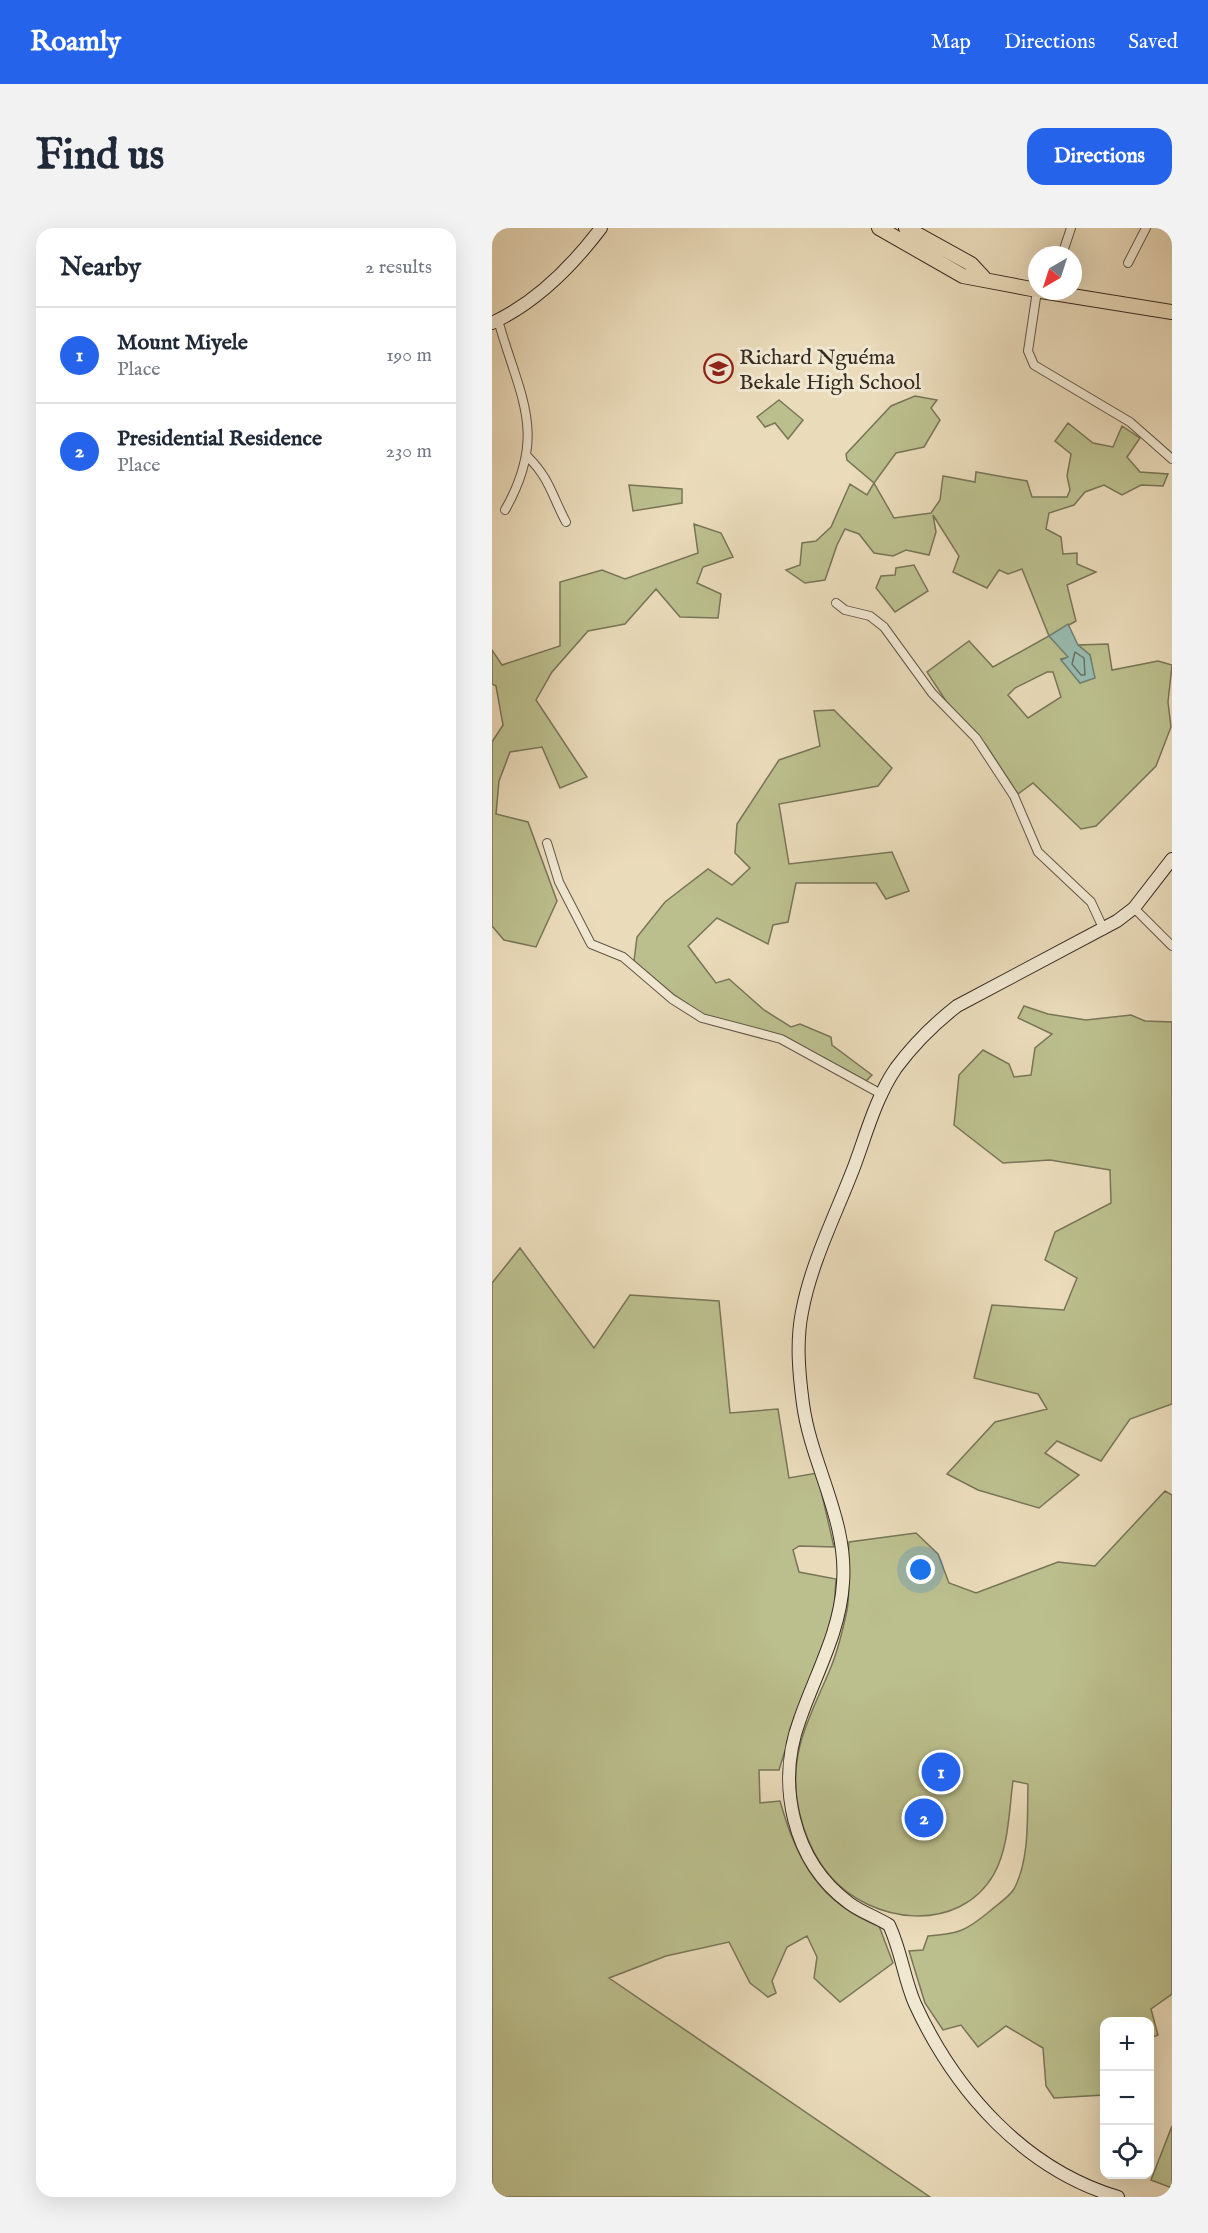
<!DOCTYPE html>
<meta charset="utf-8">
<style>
:root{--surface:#fff;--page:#f2f2f3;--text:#1f2937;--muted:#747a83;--line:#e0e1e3;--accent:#2563eb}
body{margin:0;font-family:"IM FELL English",serif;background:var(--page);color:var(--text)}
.controls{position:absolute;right:18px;bottom:18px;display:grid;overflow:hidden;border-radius:12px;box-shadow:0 6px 24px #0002}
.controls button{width:54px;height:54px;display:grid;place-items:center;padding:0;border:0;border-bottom:2px solid var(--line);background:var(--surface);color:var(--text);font:30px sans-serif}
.compass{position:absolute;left:536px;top:18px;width:54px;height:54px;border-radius:50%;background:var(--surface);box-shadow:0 6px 24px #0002;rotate:219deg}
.you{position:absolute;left:429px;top:1342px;width:21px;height:21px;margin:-15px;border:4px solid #fff;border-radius:50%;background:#1a73e8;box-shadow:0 0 0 9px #1a73e833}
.badge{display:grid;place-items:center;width:39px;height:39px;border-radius:50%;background:var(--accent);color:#fff;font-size:20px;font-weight:700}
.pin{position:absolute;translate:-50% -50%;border:3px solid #fff;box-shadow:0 2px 6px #0006}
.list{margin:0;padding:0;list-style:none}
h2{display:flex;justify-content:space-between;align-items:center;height:78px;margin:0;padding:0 24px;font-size:26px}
h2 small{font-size:20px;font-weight:400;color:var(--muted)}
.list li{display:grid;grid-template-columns:39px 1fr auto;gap:18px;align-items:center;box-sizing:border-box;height:96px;padding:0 24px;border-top:2px solid var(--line)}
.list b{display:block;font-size:22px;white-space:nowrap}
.list p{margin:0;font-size:20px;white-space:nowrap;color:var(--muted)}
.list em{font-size:20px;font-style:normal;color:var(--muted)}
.icon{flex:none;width:33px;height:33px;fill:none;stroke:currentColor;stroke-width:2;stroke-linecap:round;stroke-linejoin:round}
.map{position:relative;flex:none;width:680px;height:1969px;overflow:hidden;border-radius:18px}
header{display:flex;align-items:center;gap:36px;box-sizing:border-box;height:84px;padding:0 30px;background:var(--accent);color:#fff}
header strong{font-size:28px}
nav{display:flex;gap:33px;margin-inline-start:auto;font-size:21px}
.intro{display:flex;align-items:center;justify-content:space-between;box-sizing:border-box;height:144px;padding:0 36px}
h1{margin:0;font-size:42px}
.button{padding:15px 27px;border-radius:18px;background:var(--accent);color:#fff;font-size:21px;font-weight:700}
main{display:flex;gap:36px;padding:0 36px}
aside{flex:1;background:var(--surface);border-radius:18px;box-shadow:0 6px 24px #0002}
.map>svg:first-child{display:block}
.green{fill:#bbbf8d;stroke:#787558;stroke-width:1.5;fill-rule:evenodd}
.water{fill:#98bbb0;stroke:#718177;stroke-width:1.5}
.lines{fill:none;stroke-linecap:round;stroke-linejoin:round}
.shore{stroke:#677369;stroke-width:1.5}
.street-casing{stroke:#635748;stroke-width:10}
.secondary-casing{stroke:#362b22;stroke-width:14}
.primary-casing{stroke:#362b22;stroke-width:16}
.street{stroke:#f1e8d2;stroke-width:8}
.secondary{stroke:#f1e8d2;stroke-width:12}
.primary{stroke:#eadbba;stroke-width:14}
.labels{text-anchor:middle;stroke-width:6;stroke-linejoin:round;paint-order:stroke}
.poi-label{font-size:22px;fill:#362b22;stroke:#f1e8d2;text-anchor:start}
</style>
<header>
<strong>Roamly</strong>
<nav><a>Map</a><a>Directions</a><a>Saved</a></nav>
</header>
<div class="intro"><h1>Find us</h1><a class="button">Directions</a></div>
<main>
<aside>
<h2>Nearby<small>2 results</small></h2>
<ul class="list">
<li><span class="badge">1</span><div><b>Mount Miyele</b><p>Place</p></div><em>190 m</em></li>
<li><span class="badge">2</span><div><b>Presidential Residence</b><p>Place</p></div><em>230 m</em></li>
</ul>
</aside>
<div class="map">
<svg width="680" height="1969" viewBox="0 0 680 1969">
<rect width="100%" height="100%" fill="#eadbba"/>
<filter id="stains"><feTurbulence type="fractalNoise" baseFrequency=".00333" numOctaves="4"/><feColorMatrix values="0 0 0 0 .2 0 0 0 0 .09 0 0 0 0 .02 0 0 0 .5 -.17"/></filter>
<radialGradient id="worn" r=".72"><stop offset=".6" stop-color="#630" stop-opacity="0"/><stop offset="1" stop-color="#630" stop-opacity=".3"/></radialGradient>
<!-- green -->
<path class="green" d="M423,168l22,4 -6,8 9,12 -16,27 -28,6 -22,30 20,35 37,-5 9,-13 3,-24 32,6 1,-10 51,9 5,16h35l3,-7 -3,-14 4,-22 -16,-13 13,-18 25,20 20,4 9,-21 18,12 -13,19 13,15 28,2 -5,12 -22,-1 -19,10 -18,-10 -19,7 -11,13 -25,8 -3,16 15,8 2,17 14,-1v11l19,8 -29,13 9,36 -27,15 20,21 -8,2 19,24 14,-5 -4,-23 -12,-10 30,-1 4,26 46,-9 14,4 -4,37 3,25 -15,39 -60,60 -15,3 -48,-46 -15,11 -32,-49 -40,-44 -19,-29 42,-31 24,26 56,-31 -27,-67 -14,5 -9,-4 -12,18 -34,-16 6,-16 -26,-41 3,17 -7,23 -23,-5 -13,6 -19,-3 -15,-19 -14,-5 -8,16 -12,35 -20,3 -19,-13 14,-5 2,-22 14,-2 15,-14 19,-43 17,11 7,-12 -27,-23 -1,-6 45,-48zM555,444h6l8,25 -33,21 -20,-23 7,-7z
M287,172l24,20 -15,19 -13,-16 -10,4 -8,-10z
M137,257l53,4v14l-49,8z
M202,296l27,9 12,24 -30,10 -6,16 24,11 -3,24 -38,-1 -24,-28 -31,35 -37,7 -36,41 -16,28 51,77 -27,11 -18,-41 -32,5 -11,29 -3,33 32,8 29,79 -21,46 -32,-7 -12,-14v-184l11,-17 -7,-39 -4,-2v-34l10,15 58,-19v-64l42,-12 23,9 73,-26z
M422,337l14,26 -33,21 -19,-24 5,-12 14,-1 1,-7z
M342,482l58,58 -14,18 -99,18 10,60 103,-12 17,39 -23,8 -10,-16h-80l-8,39 -15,3 -5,19 -51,-26 -29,28 28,37 13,-4 35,31 27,17 9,-3 31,13 1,8 40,30 -6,6 -83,-45 -79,-21 -31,-21 -39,-33 3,-24 28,-35 43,-33 24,16 18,-17 -15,-15 2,-29 42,-64 41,-14 -6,-35z
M532,778l24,8 38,6 45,-5 14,6 27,1v382l-42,15 -29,42 -44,-20 -12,12 34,22 -40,33 -61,-18 -31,-16 48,-52 52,-13 -9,-15 -64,-16 18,-73 72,5 13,-32 -32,-18 10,-28 56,-29 -1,-33 -60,-10 -47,3 -49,-38 5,-50 24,-25 26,14 5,13 17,-2 4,-27 17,-14 -34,-16z
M28,1020l74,100 36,-53 89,6 11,112 48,-4 11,69 28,-5 17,74 -35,-1 -6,4 6,22 37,7 -2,32 -13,44 -19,41 -23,74h-20l1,33 20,-2c16,58 40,103 99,125l14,37 -53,39 -26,-24 3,-21 -10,-21 -20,11 -15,34 4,12 -8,4 -18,-14 -21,-41 -63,14 -57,22 321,219h-438v-914z
M673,1263l7,4v499l-21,15 7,26 -8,3v-16h-46v73l-50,3 -8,-12 -3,-38 -37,-22 -28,21 -17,-22 -18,5 -18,-27 -16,-52 14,-1 5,-14c30,-2 38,-5 62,-25 7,-6 19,-14 24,-22 16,-30 13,-72 14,-105l-15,-3c-4,29 -4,66 -19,93 -35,61 -123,50 -164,2 -17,-20 -27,-45 -32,-70 -10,-56 13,-90 33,-139 7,-17 12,-38 16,-57 4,-21 0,-46 2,-68l67,-9 22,21 11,29 27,10 82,-31 37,4z
M680,1898v62l-21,-8z"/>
<!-- water -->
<path class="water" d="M576,396l10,21 12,10 5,23 -15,5 -19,-23 7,-3 -19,-21z"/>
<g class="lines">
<!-- shore -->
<path class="shore" d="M583,424l9,6 1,17h-4l-9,-11z"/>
<defs>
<path id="street" d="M570,27l9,-27
M636,35l18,-35
M545,63l-9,60 6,14 96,57 42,37
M6,92c21,76 51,113 7,190
M36,229c22,22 24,39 38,65
M344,375l9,7 25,6 14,11 48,66 44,45 38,58 24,56 53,50 13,28
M55,615l12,39 32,62 32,13 49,42 30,19 79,21 102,56
M642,680l38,38"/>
<path id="secondary" d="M0,95c43,-20 81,-58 109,-95
M626,1969c-94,-28 -163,-106 -203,-193 -11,-25 -14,-54 -26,-79 -13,-8 -28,-13 -40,-22 -57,-42 -73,-120 -49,-184 16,-46 40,-87 43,-136 5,-63 -32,-119 -40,-179 -4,-30 -7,-62 -1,-92 9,-49 34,-98 52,-145 12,-32 22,-70 42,-99 17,-23 38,-44 61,-62l160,-85 17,-13 38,-49"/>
<path id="primary" d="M387,0l84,48 74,14
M414,0l65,36 13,14
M549,63l131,21"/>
</defs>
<!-- street casing -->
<use href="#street" class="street-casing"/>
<!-- secondary casing -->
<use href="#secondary" class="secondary-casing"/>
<!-- primary casing -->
<use href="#primary" class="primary-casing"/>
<!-- street -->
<use href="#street" class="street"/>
<!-- secondary -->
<use href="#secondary" class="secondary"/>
<!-- primary -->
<use href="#primary" class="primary"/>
</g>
<!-- icons -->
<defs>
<symbol id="school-ring" viewBox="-11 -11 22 22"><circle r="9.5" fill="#f1e8d2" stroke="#8f2418" stroke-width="1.5"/><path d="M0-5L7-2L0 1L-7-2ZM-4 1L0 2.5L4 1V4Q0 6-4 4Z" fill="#8f2418"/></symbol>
</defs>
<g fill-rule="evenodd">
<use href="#school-ring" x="210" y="124" width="33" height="33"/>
</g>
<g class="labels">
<!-- poi labels -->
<g class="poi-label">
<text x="247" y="136">Richard Nguéma<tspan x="247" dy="25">Bekale High School</tspan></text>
</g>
</g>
<rect width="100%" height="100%" filter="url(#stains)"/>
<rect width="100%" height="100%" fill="url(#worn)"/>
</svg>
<div class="controls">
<button>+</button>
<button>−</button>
<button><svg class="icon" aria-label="locate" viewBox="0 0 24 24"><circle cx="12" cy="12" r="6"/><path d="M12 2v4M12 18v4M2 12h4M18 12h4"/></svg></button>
</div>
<svg class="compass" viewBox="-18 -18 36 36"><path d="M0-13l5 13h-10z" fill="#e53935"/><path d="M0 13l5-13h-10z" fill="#747a83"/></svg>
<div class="you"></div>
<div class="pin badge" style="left:449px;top:1544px">1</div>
<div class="pin badge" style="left:432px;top:1590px">2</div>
</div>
</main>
